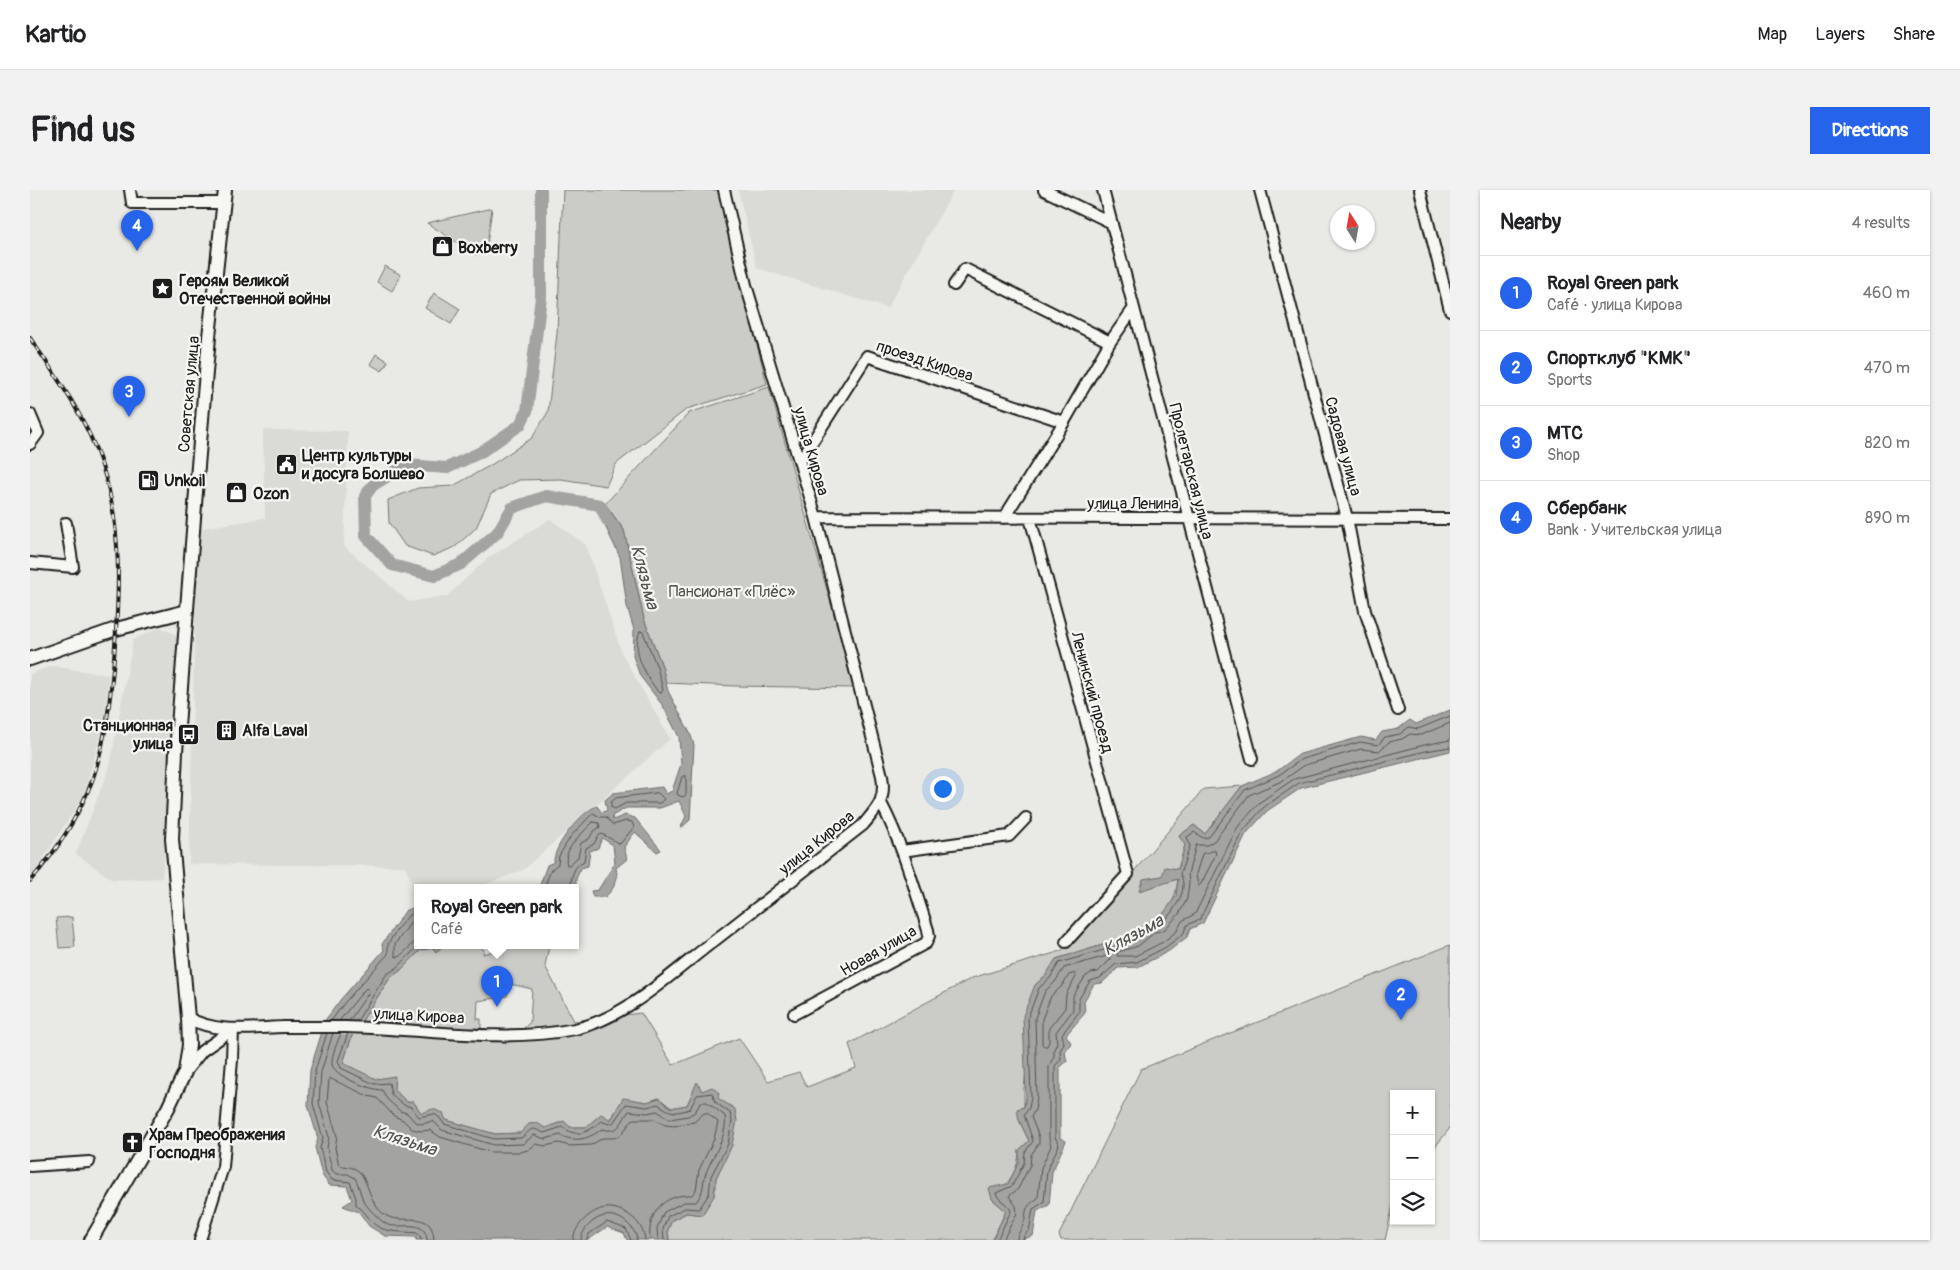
<!DOCTYPE html>
<meta charset="utf-8">
<style>
:root{--surface:#fff;--page:#f2f2f2;--text:#202124;--muted:#757577;--line:#e0e0e0;--accent:#2563eb}
body{margin:0;font-family:Pangolin,sans-serif;background:var(--page);color:var(--text)}
.controls{position:absolute;right:15px;bottom:15px;display:grid;overflow:hidden;border-radius:0px;box-shadow:0 1px 4px #0004}
.controls button{width:45px;height:45px;display:grid;place-items:center;padding:0;border:0;border-bottom:1px solid var(--line);background:var(--surface);color:var(--text);font:25px sans-serif}
.compass{position:absolute;left:1300px;top:15px;width:45px;height:45px;border-radius:50%;background:var(--surface);box-shadow:0 1px 4px #0004;rotate:349deg}
.you{position:absolute;left:912px;top:598px;width:18px;height:18px;margin:-12px;border:4px solid #fff;border-radius:50%;background:#1a73e8;box-shadow:0 0 0 8px #1a73e833}
.badge{display:grid;place-items:center;width:32px;height:32px;border-radius:50%;background:var(--accent);color:#fff;font-size:16px;font-weight:700}
.pin{position:absolute;translate:-50% -41px;filter:drop-shadow(0 1px 2px #0008)}
.pin::after{content:'';position:absolute;top:26px;width:18px;height:15px;background:inherit;clip-path:polygon(0 0,100% 0,50% 100%)}
.popup{position:absolute;left:384px;top:694px;width:165px;height:65px;box-sizing:border-box;display:grid;place-content:center;border-radius:0px;background:var(--surface);filter:drop-shadow(0 1px 4px #0005);font-size:16px;white-space:nowrap;color:var(--muted)}
.popup b{font-size:19px;color:var(--text)}
.popup::after{content:'';position:absolute;left:50%;top:100%;margin-left:-10px;border:10px solid transparent;border-top-color:var(--surface)}
.list{margin:0;padding:0;list-style:none}
h2{display:flex;justify-content:space-between;align-items:center;height:65px;margin:0;padding:0 20px;font-size:21px}
h2 small{font-size:16px;font-weight:400;color:var(--muted)}
.list li{display:grid;grid-template-columns:32px 1fr auto;gap:15px;align-items:center;box-sizing:border-box;height:75px;padding:0 20px;border-top:1px solid var(--line)}
.list b{display:block;font-size:19px;white-space:nowrap}
.list p{margin:0;font-size:16px;white-space:nowrap;color:var(--muted)}
.list em{font-size:16px;font-style:normal;color:var(--muted)}
.icon{flex:none;width:28px;height:28px;fill:none;stroke:currentColor;stroke-width:2;stroke-linecap:round;stroke-linejoin:round}
.map{position:relative;flex:none;width:1420px;height:1050px;overflow:hidden;border-radius:0px}
header{display:flex;align-items:center;gap:30px;box-sizing:border-box;height:70px;padding:0 25px;background:var(--surface);border-bottom:1px solid var(--line)}
header strong{font-size:24px}
nav{display:flex;gap:28px;margin-inline-start:auto;font-size:18px}
.intro{display:flex;align-items:center;justify-content:space-between;box-sizing:border-box;height:120px;padding:0 30px}
h1{margin:0;font-size:35px}
.button{padding:12px 22px;border-radius:0px;background:var(--accent);color:#fff;font-size:18px;font-weight:700}
main{display:flex;gap:30px;padding:0 30px}
aside{flex:1;background:var(--surface);border-radius:0px;box-shadow:0 1px 4px #0004}
.map>svg:first-child{display:block}
.built{fill:#dadad6}
.green{fill:#cbcbc7;stroke:#747472;fill-rule:evenodd}
.water{fill:#a3a3a1;stroke:#6d6d6c}
.pier{fill:#e9e9e5}
.lines{fill:none;stroke-linecap:round;stroke-linejoin:round}
.shore{stroke:#525251;stroke-width:1}
.river{stroke:#a3a3a1;stroke-width:12}
.minor-casing{stroke:#1c1c1c;stroke-width:14}
.major-casing{stroke:#1c1c1c;stroke-width:16}
.minor{stroke:#f6f6f2;stroke-width:10}
.major{stroke:#f6f6f2;stroke-width:12}
.rail-casing{stroke:#1c1c1c;stroke-width:4}
.rail{stroke:#f6f6f2;stroke-width:2;stroke-dasharray:5.5;stroke-linecap:butt}
.labels{text-anchor:middle;stroke-width:4.5;stroke-linejoin:round;paint-order:stroke}
.poi-label{font-size:16px;font-weight:bold;fill:#1c1c1c;stroke:#f6f6f2;text-anchor:start}
.street-label{font-size:16px;fill:#1c1c1c;stroke:#f6f6f2}
.park-label{font-size:16px;fill:#51514f;stroke:#f6f6f2}
.water-label{font-size:18px;font-style:italic;fill:#525251;stroke:#f6f6f2}
</style>
<header>
<strong>Kartio</strong>
<nav><a>Map</a><a>Layers</a><a>Share</a></nav>
</header>
<div class="intro"><h1>Find us</h1><a class="button">Directions</a></div>
<main>
<div class="map">
<svg width="1420" height="1050" viewBox="0 0 1420 1050">
<rect width="100%" height="100%" fill="#e9e9e5"/>
<filter id="ink" filterUnits="userSpaceOnUse"><feTurbulence type="fractalNoise" baseFrequency=".02" numOctaves="2"/><feDisplacementMap in="SourceGraphic" scale="10" xChannelSelector="R" yChannelSelector="G"/><feConvolveMatrix kernelMatrix="1 2 1 2 8 2 1 2 1" color-interpolation-filters="sRGB"/></filter>
<g filter="url(#ink)">
<!-- built -->
<path class="built" d="M708,0h216l-67,118 -130,-40z
M233,240l85,1 -4,115 65,56 38,-6 41,-38 62,-39 36,26 36,109 48,85 -147,131 -47,18h-58v11l-13,-33 -216,-2 8,-335 68,-11z
M130,437l18,9 -9,87 -3,113 -4,42 -49,2 -37,-26 34,-88 23,-126z
M22,476l57,9 -6,52 -20,70 -53,82v-205z"/>
<!-- green -->
<path class="green" d="M533,0h155l49,194 -80,25 -71,55 -10,22 -45,-7 -42,1 -28,14 -15,34 -21,19 -22,9 -28,-10 -16,-23 -1,-23 30,-12 35,-2 38,-21 41,-27 16,-26 9,-79z
M462,18l-6,44 -10,3 -49,-32z
M355,76l16,9 -9,16 -15,-9z
M404,103l26,16 -9,15 -26,-16z
M346,164l12,7 -6,10 -12,-7z
M739,197l86,301 -120,-2 -69,-3 -4,-17 -18,-47 -20,-89 -19,-26 84,-91z
M1212,596l-37,48 -11,-9 -15,11 6,9 -7,24 -16,7 -19,4 -4,10 39,-11c-3,21 -6,26 -20,42l-6,-1 -19,16 -77,23 -10,16 -11,10 -11,104v18l-6,2 1,11 10,21 -10,9c0,21 -12,35 -27,49l14,12 -14,29h-323l-1,-10 4,-10 15,-7 15,1 12,-18 2,-18 16,-33 -35,-62 -10,22 -16,3 -12,-10 -12,4 -24,-3 -13,21 -9,-5 -15,12h-16l-6,-6 -19,7 -16,-4 -9,9 -25,1 -74,-21 -8,-12 -6,1 -13,-12 -51,-27 9,-27 38,-58 11,-8 20,-20 12,-2 3,3 7,-5h34l7,4 -1,4 28,-8h38l-4,20 29,55 67,-8 32,52 66,-27 29,43 31,-9 8,15 49,-19 -7,-24 123,-66 89,-27 74,-81 69,-81zM480,794l22,5 -2,33 -7,7 -42,1v-11h-4l1,-18 29,-5z
M42,727l3,30 -16,1 -3,-30z
M1420,755v183l-19,24v-58h-37v107l-9,39h-324l-2,-5 82,-166z"/>
<!-- water -->
<path class="water" d="M575,314l19,26 20,89 18,47 6,25 22,42 4,12 -4,75 -10,9 6,-13 -7,-15 -19,7h-34l-14,8 1,4 12,-5 10,3 26,32 -4,2 -22,-20 -11,15 3,12 -11,9c3,12 -2,21 -11,29h-12l-2,-6 7,-1 17,-27 -2,-18 -11,-7 -4,10 -8,3 -2,15 -7,2 -5,11v13v-4h-37l8,-23 7,-3c-1,-16 28,-51 43,-56l5,7 5,-3 -2,-10 8,-7 49,-6 4,7 6,-3 9,-27 -2,-27 -16,-31 -23,-30 -7,-20 1,-26 -7,-24 -7,-49 -25,-52z
M1420,520v41l-149,37 -34,23 -21,23 -43,89 -13,6 -3,8 -18,14 -31,16 -20,1 -16,15 -8,1 -10,17 1,12 -19,22 5,8 -6,9 2,10 -7,4v72l6,3 -14,31 -3,33 -12,6 -4,25 -14,4h-27l14,-29 -14,-12 -3,-11 19,-4 11,-22v-12l10,-9 -10,-21 -2,-11 7,-2 2,-11 -3,-80 12,-31 11,-10 10,-16 77,-23 19,-16 6,1 18,-25 2,-17 -39,12 4,-12 19,-3 3,-9 13,2 7,-24 -6,-9 15,-11 11,9 37,-48 35,-15 23,-17 61,-17 15,3 6,-8 16,-3 12,-9 6,4z
M386,717l2,1v38h25l-7,6 -3,-4 -12,2 -20,20 -11,8 -38,58 -9,27 33,16 19,-3 -1,14 13,12 6,-1 8,12 12,-4 10,4 3,7 49,14 25,-1 9,-9 8,-1 8,5 19,-7 6,6h16l15,-13 10,6 12,-22 24,4 12,-4 12,10 16,-3 10,-23 5,9 10,-4 7,5 -1,6 17,11 2,12 -5,24 -16,33 -2,18 -12,19 -16,-2 -14,7 -4,10 1,10h-42l-3,-7 -17,-6 -19,13h-172v-3l-31,-1 -16,-10 -10,-14 -16,-6 9,-6 -5,-14 -18,-1 -7,-10 -7,-28 3,-8 -10,-34 2,-35 16,-51 15,-20 43,-49 -2,-6 24,-34z"/>
<!-- pier -->
<path class="pier" d="M293,830l43,1 -10,14 -37,-1z"/>
<g class="lines">
<!-- shore -->
<path class="shore" d="M610,441l3,1 14,35 6,23 -2,3 -3,-1c-12,-17 -27,-39 -18,-61z
M1420,533l-29,12 -11,-1 -8,5 -13,3 -10,9 -18,-2 -56,16 -23,16 -33,14 -35,46 -7,4h-11l-8,29 1,8 -2,17 -8,15 -15,16 -9,2 -17,14 -20,6 -1,4h18l28,-14 14,-11 5,-10 13,-7 42,-86 23,-26 34,-23 130,-34 26,-5
M656,586v19l-3,2 -5,-2 -1,-2 5,-16z
M628,603l6,6 -4,4h-34l-11,6 -4,-2v-5l5,-4z
M563,632l6,1 1,4 -7,5 -4,7 -8,4 -3,14 -9,8h-2c-5,-16 16,-32 26,-43z
M1185,661l1,3 -15,30 -3,2 -2,-12 6,-20z
M514,698l7,-18 7,-6 1,-8 12,-20 22,-23 7,4h6l7,8 13,-4 6,1 2,5 -14,17 -18,-10 -4,2 -4,8 -8,4 -2,13c-11,5 -13,16 -13,27
M388,729l-6,2 -17,23v12l4,1 19,-18
M1045,784l1,3 -10,17 -1,14 -16,20v14l-2,4h-3l-2,-2v-25l9,-23 10,-9 8,-12z
M301,831l14,-19 43,-48v-10l10,-16 11,-13 9,-3
M309,831l26,-32 3,-1 1,4 -20,29
M327,831l29,-46 12,-8 20,-21
M297,843l-12,38 -2,33 10,34 -3,10 6,24 6,8 18,2 6,16v7c8,5 10,10 16,17 12,12 29,9 45,11l3,3 1,4
M303,843l-12,39 -2,31 10,34 -2,11 5,22 4,4h12l7,4c4,7 5,15 8,22 2,5 18,22 25,25 13,4 38,-7 39,15
M311,843c-3,9 -10,22 -9,31 1,12 39,26 50,26l5,9 13,12 7,2 8,9 7,2 11,-3 9,9 52,15 29,-1 11,-9 11,4 15,-4c15,8 29,4 42,-6 19,5 18,-7 27,-18l18,2 10,-2 13,8 18,-3 7,-4 6,-10h6l18,14c3,21 -12,38 -19,57 -5,12 0,16 -10,29h-12l-20,10 -7,16 1,12
M318,843l-10,28 3,7 33,16 15,-1 2,11 13,11 7,2 8,10 15,-3 5,3 5,7 50,15 27,-1c12,-9 8,-12 23,-5l18,-6c16,12 26,5 39,-6l8,3 4,-1 13,-19 21,3 11,-3c13,9 16,10 32,5l7,-14 15,-2 3,9 15,11 2,8 -4,23 -17,32 -2,18 -10,15 -14,-1 -17,8 -5,13 1,11
M404,1050c-1,-31 -28,-16 -45,-23 -21,-9 -19,-38 -32,-47 -6,-4 -12,-3 -18,-5l-4,-17 2,-12 -10,-34 2,-24 39,18 9,2 17,18 9,4 9,9 9,2 9,-1 10,7 50,15h30l8,-2 8,-6 9,2 14,-3 11,3 21,-1 12,-7h11l7,-3 12,-16h22l10,6 9,1 20,-4 10,-9h3l11,9 -4,17 -15,31 -3,20 -4,5c-28,-1 -45,17 -42,45
M543,1050c1,-14 18,-30 32,-32 18,-2 39,14 40,32
M551,1050c0,-10 14,-23 24,-24 14,-3 31,11 32,24
M557,1050l2,-6 18,-12 19,7 5,11
M967,1050l14,-29c-3,-8 -13,-10 -15,-18l16,-7 12,-23 1,-11 8,-11 -9,-26 5,-7 2,-11 -3,-80 11,-29 11,-10 9,-15 76,-22 18,-15 9,-2c11,-13 28,-33 18,-50l10,-28 -3,-9 7,-5 9,6 6,-1 36,-47 34,-15 23,-16 58,-17 18,3 7,-8 15,-3 9,-7 9,2 32,-13
M973,1050l14,-27 -1,-7 -7,-10 9,-7 12,-24 1,-10 8,-12v-6l-8,-20 4,-7 2,-13 -2,-79 10,-27 10,-9 9,-14 46,-13 1,4 -13,13 -7,1 -6,4 -12,19v14l-17,22 1,11 -3,6v7l-5,10v72l2,8 -10,22 -3,30c-17,12 -9,11 -15,27 -2,6 -6,8 -6,15
M993,1050l1,-5 5,-4 4,-22 11,-7 3,-32 12,-25 -4,-8v-71l6,-7 -1,-8 4,-8 -2,-9 17,-22v-13l11,-18 10,-3 16,-14 21,-2 29,-15 17,-13 4,-9 13,-6 42,-87 22,-25 35,-24 127,-32 24,-4"/>
<!-- river -->
<path class="river" d="M511,0v107l-14,114 -7,14 -39,27 -34,16 -41,-3 -33,20 -8,11 1,40 26,29 42,11 27,-12 36,-31 15,-25 34,-12 54,9 7,15"/>
<defs>
<path id="minor" d="M100,0l2,13h92
M1014,0l68,33
M1073,0l149,569
M1230,0l87,328 18,93 33,99
M1390,0l30,120
M924,95l11,-16 145,73
M0,224l8,19 -8,11
M770,271l67,-105 197,66
M786,327l634,2
M974,328l60,-96 46,-80 24,-34
M1000,328l98,356 -62,68
M0,373l43,4 -7,-44
M872,661l107,-15 17,-18
M764,824l132,-71 3,-7 -1,-6c-14,-43 -26,-87 -47,-127
M158,828c29,16 64,10 96,9 20,0 40,0 61,0 75,1 155,17 230,2 51,-11 98,-57 139,-88 50,-39 100,-78 149,-116 15,-18 23,-25 19,-49l-66,-259 -70,-232 -22,-95
M155,882l17,-21 31,-22
M0,976l59,-4
M170,1050l23,-73 9,-107 1,-31"/>
<path id="major" d="M0,469l86,-30 71,-18
M61,1050l77,-132 17,-36 4,-27 -1,-27 -16,-179 4,-87 22,-286 11,-129 16,-147"/>
</defs>
<!-- minor casing -->
<use href="#minor" class="minor-casing"/>
<!-- major casing -->
<use href="#major" class="major-casing"/>
<!-- minor -->
<use href="#minor" class="minor"/>
<!-- major -->
<use href="#major" class="major"/>
<defs>
<path id="rail" d="M0,148c28,41 57,81 72,128 21,62 17,129 12,192 -4,43 -8,83 -22,123 -14,36 -36,71 -62,100"/>
</defs>
<!-- rail casing -->
<use href="#rail" class="rail-casing"/>
<!-- rail -->
<use href="#rail" class="rail"/>
</g>
</g>
<!-- icons -->
<defs>
<symbol id="shop-square" viewBox="-11 -11 22 22"><rect x="-9" y="-9" width="18" height="18" rx="4" fill="#1c1c1c" stroke="#f6f6f2"/><path d="M-5-2.5h2.3a2.7 3.5 0 0 1 5.4 0H5L5.5 6h-11ZM-1.5-2.5h3a1.5 2.3 0 0 0-3 0Z" fill="#fff"/></symbol>
<symbol id="sight-square" viewBox="-11 -11 22 22"><rect x="-9" y="-9" width="18" height="18" rx="4" fill="#1c1c1c" stroke="#f6f6f2"/><path d="M0-6L1.8-2.2L6-1.7L2.9 1.2L3.7 5.4L0 3.3L-3.7 5.4L-2.9 1.2L-6-1.7L-1.8-2.2Z" fill="#fff"/></symbol>
<symbol id="civic-square" viewBox="-11 -11 22 22"><rect x="-9" y="-9" width="18" height="18" rx="4" fill="#1c1c1c" stroke="#f6f6f2"/><path d="M-.6-6.5H3V-4.5H.6V-3L4-1V1h2V6H-6V1h2V-1L-.6-3ZM-1.2 2.5V6h2.4V2.5Z" fill="#fff"/></symbol>
<symbol id="fuel-square" viewBox="-11 -11 22 22"><rect x="-9" y="-9" width="18" height="18" rx="4" fill="#1c1c1c" stroke="#f6f6f2"/><path d="M-5.5-6h7V0h2V4h1.3V-2.5L3-4.5l.8-.8L6-3V5H2.5V1h-1V6h-7ZM-4.2-4.7v3.2H.2V-4.7Z" fill="#fff"/></symbol>
<symbol id="building-square" viewBox="-11 -11 22 22"><rect x="-9" y="-9" width="18" height="18" rx="4" fill="#1c1c1c" stroke="#f6f6f2"/><path d="M-4-6H4V6H1V3H-1V6H-4ZM-2.5-4.3h1.7v1.8h-1.7ZM.8-4.3h1.7v1.8H.8ZM-2.5-1h1.7V.8h-1.7ZM.8-1h1.7V.8H.8Z" fill="#fff"/></symbol>
<symbol id="bus-square" viewBox="-11 -11 22 22"><rect x="-9" y="-9" width="18" height="18" rx="4" fill="#1c1c1c" stroke="#f6f6f2"/><path d="M-5-6H5V4H4V6H2V4H-2V6H-4V4H-5ZM-3.5-4V0h7V-4ZM-3.5 1.2v1.5H-2V1.2ZM2 1.2v1.5H3.5V1.2Z" fill="#fff"/></symbol>
<symbol id="church-square" viewBox="-11 -11 22 22"><rect x="-9" y="-9" width="18" height="18" rx="4" fill="#1c1c1c" stroke="#f6f6f2"/><path d="M-1.2-6h2.4v3.5h3.3v2.4h-3.3V6h-2.4V-.1h-3.3v-2.4h3.3Z" fill="#fff"/></symbol>
</defs>
<g fill-rule="evenodd">
<use href="#shop-square" x="400" y="44" width="25" height="25"/>
<use href="#sight-square" x="120" y="86" width="25" height="25"/>
<use href="#civic-square" x="244" y="262" width="25" height="25"/>
<use href="#fuel-square" x="106" y="278" width="25" height="25"/>
<use href="#shop-square" x="194" y="290" width="25" height="25"/>
<use href="#building-square" x="184" y="528" width="25" height="25"/>
<use href="#bus-square" x="146" y="532" width="25" height="25"/>
<use href="#church-square" x="90" y="940" width="25" height="25"/>
</g>
<g class="labels">
<!-- poi labels -->
<g class="poi-label">
<text x="428" y="63">Boxberry</text>
<text x="149" y="96">Героям Великой<tspan x="149" dy="18">Отечественной войны</tspan></text>
<text x="272" y="271">Центр культуры<tspan x="272" dy="18">и досуга Болшево</tspan></text>
<text x="134" y="296">Unkoil</text>
<text x="223" y="309">Ozon</text>
<text x="143" y="541" text-anchor="end">Станционная<tspan x="143" dy="18">улица</tspan></text>
<text x="212" y="546">Alfa Laval</text>
<text x="119" y="950">Храм Преображения<tspan x="119" dy="18">Господня</tspan></text>
</g>
<!-- street labels -->
<g class="street-label">
<text transform="translate(895 170) rotate(18)" y="6">проезд Кирова</text>
<text transform="translate(158 204) rotate(-85)" y="6">Советская улица</text>
<text transform="translate(1314 256) rotate(75)" y="6">Садовая улица</text>
<text transform="translate(782 261) rotate(74)" y="6">улица Кирова</text>
<text transform="translate(1162 281) rotate(76)" y="6">Пролетарская улица</text>
<text x="1103" y="319">улица Ленина</text>
<text transform="translate(1063 502) rotate(75)" y="6">Ленинский проезд</text>
<text transform="translate(786 652) rotate(-39)" y="6">улица Кирова</text>
<text transform="translate(848 760) rotate(-30)" y="6">Новая улица</text>
<text transform="translate(389 825) rotate(3)" y="6">улица Кирова</text>
</g>
<!-- park labels -->
<g class="park-label">
<text x="702" y="407">Пансионат «Плёс»</text>
</g>
<!-- water labels -->
<g class="water-label">
<text transform="translate(615 387) rotate(75)" y="6">Клязьма</text>
<text transform="translate(1103 745) rotate(-29)" y="6">Клязьма</text>
<text transform="translate(375 950) rotate(18)" y="6">Клязьма</text>
</g>
</g>
</svg>
<div class="controls">
<button>+</button>
<button>−</button>
<button><svg class="icon" aria-label="layers" viewBox="0 0 24 24"><path d="M12 4l9 5-9 5-9-5zM3 14l9 5 9-5"/></svg></button>
</div>
<svg class="compass" viewBox="-18 -18 36 36"><path d="M0-13l5 13h-10z" fill="#e53935"/><path d="M0 13l5-13h-10z" fill="#757577"/></svg>
<div class="you"></div>
<div class="pin badge" style="left:467px;top:817px">1</div>
<div class="popup"><b>Royal Green park</b>Café</div>
<div class="pin badge" style="left:1371px;top:830px">2</div>
<div class="pin badge" style="left:99px;top:227px">3</div>
<div class="pin badge" style="left:107px;top:61px">4</div>
</div>
<aside>
<h2>Nearby<small>4 results</small></h2>
<ul class="list">
<li><span class="badge">1</span><div><b>Royal Green park</b><p>Café · улица Кирова</p></div><em>460 m</em></li>
<li><span class="badge">2</span><div><b>Спортклуб &quot;КМК&quot;</b><p>Sports</p></div><em>470 m</em></li>
<li><span class="badge">3</span><div><b>МТС</b><p>Shop</p></div><em>820 m</em></li>
<li><span class="badge">4</span><div><b>Сбербанк</b><p>Bank · Учительская улица</p></div><em>890 m</em></li>
</ul>
</aside>
</main>
